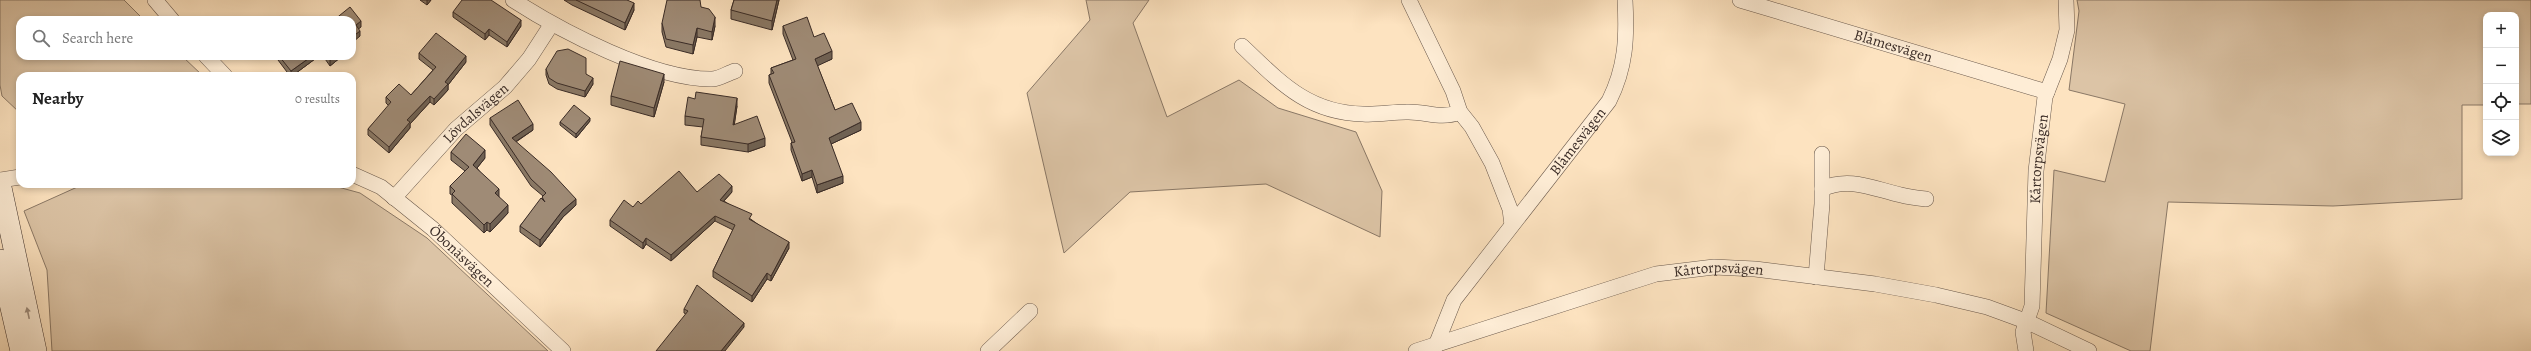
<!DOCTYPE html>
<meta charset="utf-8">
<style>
:root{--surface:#fff;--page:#f6f6f6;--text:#222;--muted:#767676;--line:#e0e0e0}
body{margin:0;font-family:Alegreya,serif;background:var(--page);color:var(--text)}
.controls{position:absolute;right:12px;top:12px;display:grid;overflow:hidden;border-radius:8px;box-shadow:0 2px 6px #0003}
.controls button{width:36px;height:36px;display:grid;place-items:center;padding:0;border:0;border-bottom:1px solid var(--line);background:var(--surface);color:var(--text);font:20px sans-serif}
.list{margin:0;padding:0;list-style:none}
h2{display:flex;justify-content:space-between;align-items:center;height:52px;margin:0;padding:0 16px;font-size:17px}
h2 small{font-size:13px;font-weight:400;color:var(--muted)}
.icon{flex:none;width:22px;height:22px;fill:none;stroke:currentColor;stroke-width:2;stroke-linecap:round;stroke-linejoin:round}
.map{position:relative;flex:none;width:2531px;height:351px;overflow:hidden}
.search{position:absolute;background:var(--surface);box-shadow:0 2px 6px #0003;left:16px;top:16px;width:340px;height:44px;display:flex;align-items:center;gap:10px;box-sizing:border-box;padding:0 14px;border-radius:12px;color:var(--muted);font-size:15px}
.panel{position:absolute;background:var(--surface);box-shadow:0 2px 6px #0003;left:16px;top:72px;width:340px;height:116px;border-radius:12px}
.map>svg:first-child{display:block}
.green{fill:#dcc4a6;stroke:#8a7866}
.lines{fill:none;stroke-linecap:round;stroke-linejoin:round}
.street-casing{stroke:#6a594c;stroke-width:16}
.secondary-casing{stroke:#392b26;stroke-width:22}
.street{stroke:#feedd6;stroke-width:15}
.secondary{stroke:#feedd6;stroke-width:21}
.wall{fill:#897865;stroke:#392b26}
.shaded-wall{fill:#6f6153;stroke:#392b26}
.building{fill:#9f8b76;stroke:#392b26}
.oneway{fill:#9c8c7e}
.labels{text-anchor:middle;stroke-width:3;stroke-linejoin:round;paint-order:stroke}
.street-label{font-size:15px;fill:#392b26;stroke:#feedd6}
</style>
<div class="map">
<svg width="2531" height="351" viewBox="0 0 2531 351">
<rect width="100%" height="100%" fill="#fde3c0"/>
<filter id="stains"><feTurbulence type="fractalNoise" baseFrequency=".005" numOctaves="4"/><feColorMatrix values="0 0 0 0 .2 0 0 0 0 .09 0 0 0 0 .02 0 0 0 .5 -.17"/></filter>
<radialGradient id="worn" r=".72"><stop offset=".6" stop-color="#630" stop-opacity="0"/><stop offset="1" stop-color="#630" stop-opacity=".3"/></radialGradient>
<!-- green -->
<path class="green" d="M0,0h124l20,20h-124v36h162l21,20h-183v37l-18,-17 -2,-11z
M1086,0h63l-16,23 34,94 72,-37 39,28 78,24 26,59 -2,46 -114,-53 -136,8 -66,61 -37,-160 63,-73z
M2077,0h454v104h-15v-89h-30v90h-24v94l-129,7 -165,-4 -18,149h-19l-85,-38 8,-143 51,12 20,-78 -56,-14 10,-79z
M84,184h243l33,9 67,45 121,113h-496l-5,-81 -23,-59z"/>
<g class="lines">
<defs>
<g id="street">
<path d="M155,0l17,20"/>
<path d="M513,0c48,31 141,80 199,79 7,0 16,-6 23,-8"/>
<path d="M1409,0l44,91 7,21 12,15 20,36 18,46 2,16"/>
<path id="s1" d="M1740,0l307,92"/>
<path d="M1242,46c37,35 65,67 121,68 15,1 29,-2 43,-2 21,-1 33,8 54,0"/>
<path d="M206,56l19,20"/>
<path id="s2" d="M352,174l29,13 52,42 130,122"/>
<path d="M0,180l20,-3"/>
<path d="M1822,189c27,-13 52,0 79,6 8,2 16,3 25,4"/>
<path id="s3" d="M394,198l62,-69 49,-42 24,-28 22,-34"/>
<path d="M1816,277l6,-73v-50"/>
<path id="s4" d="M1434,350l20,-50 155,-199c17,-34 18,-63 16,-101"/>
<path d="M988,351l42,-40"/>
<path id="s5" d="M1416,351l240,-77 58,-7 41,2 120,15 61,11 51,12 41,15 61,29"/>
<path id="s6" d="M2026,351l-3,-19 9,-26 4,-135 9,-74 15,-38 7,-29 -1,-30"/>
</g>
<path id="secondary" d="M0,183l36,168
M0,260l21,91"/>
</defs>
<!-- street casing -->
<use href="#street" class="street-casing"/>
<!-- secondary casing -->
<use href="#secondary" class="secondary-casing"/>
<!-- street -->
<use href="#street" class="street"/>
<!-- secondary -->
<use href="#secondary" class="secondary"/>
</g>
<!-- wall -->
<path class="wall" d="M420,0h11l-4,5z
M564,0h63l7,10 -9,20 -53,-25z
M734,0h45l-7,30 -41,-11v-9z
M701,7l14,19 -3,14 -15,-3 -4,17 -27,-7 -4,-15v-9z
M453,12l68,14 -14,21 -18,-12 -4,5 -32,-23z
M783,26l31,11 18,22 -15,6 18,45 26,20 -30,14 12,39 -26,10 -5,-16 -10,4 -11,-31v-7l1,-1 -23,-59v-8l2,-1v-6l22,-8 -10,-26z
M419,53l47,9 -18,23v5l-14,15 -4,-3 -20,22v4l-21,25 -21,-18v-6l21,-23 -3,-3v-6l25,-2 22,-25 -14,-11z
M275,56h44l-27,20h-2z
M323,56h18v1l-11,9z
M546,69l40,5 7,10 -8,13 -28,-8 -8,-5 -3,-9z
M664,82l-10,35 -43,-12v-9z
M737,106l-3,19 31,21 -17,6 -47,-7v-8l2,-10 -18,-2v-9z
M490,118l43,12 -17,12 60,63 -13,12 -23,30 -20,-15v-6l22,-27 1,-3 -12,-10 -41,-61z
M590,121l-14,17 -16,-13v-3z
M451,152l34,6 -8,10 22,29 9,16 -18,19 -3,-2 -3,3 -32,-30v-8l-2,-1v-8l15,-15 -14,-11z
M697,192h35l-8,9 28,19 37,28 -18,33 -4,-2 -15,23 -39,-25v-6l20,-41 -18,-9 -44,40 -25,-17 -3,5 -33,-23v-6l23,-13 8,-3z
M684,309l60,18 -58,-13 -2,-1z"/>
<!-- shaded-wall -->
<path class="shaded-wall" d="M427,0h4l-4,5z
M777,0h2l-7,30v-9z
M634,3v7l-9,20v-7z
M715,17v9l-3,14v-8z
M521,20v6l-14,21v-5z
M361,21v6l-5,4v-6z
M697,28v9l-4,17v-9z
M489,29v6l-4,5v-6z
M360,31v5l-8,7v-6z
M832,51v8l-17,8v-8z
M312,56h7l-27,20h-1v-5z
M336,56h5v1l-11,9v-6z
M466,56v6l-18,23v5l-14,15v-6l11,-17z
M664,74v8l-10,35v-9z
M593,78v6l-8,13v-6z
M430,96v6l-20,22v4l-21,25v-6l18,-27z
M737,98v8l-4,28v-9z
M590,118v3l-14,17v-4z
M861,122v8l-32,15v-7z
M533,124v6l-21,14v-6z
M765,138v8l-17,6v-8z
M485,150v8l-12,15v-8z
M812,170v7l-10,4v-7z
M843,176v7l-26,10v-8z
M732,186v6l-12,13v-5z
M499,189v8l-4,-4z
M576,199v6l-13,12 -23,30v-7l23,-30z
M508,205v8l-18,19v-8z
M715,216v5l-44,40v-6z
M487,222v8l-3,3v-8z
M646,238v6l-3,5v-6z
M789,242v6l-18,33v-5z
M767,273v6l-15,23v-6z
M744,323v4l-19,24h-4z"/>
<!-- building -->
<path class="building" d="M462,0h29l30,20 -14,22 -18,-13 -4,5 -32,-22z
M576,0h51l7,3 -9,20z
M667,0h33l1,7 8,2 6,8 -3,15 -15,-4 -4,17 -27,-6 -4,-16z
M734,0h43l-5,21 -41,-11z
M350,7l11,14 -5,4 4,6 -8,6v-17h-18z
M807,17l7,20 10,-4 8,18 -17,8 20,51 17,-7 9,19 -32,16 14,38 -26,9 -5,-15 -10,4 -11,-31 4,-1 -26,-67 5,-2 -3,-5 25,-9 -13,-33z
M436,33l30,23 -21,26 3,2 -14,15 -4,-3 -23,24 3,2 -21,25 -21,-18 23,-27 -5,-5 13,-13 12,11 25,-28 -17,-14z
M568,49l18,9v16l7,4 -8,13 -28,-8 -8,-5 -3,-9 11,-18z
M279,56h33l-21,15z
M327,56h9l-6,4z
M620,61l44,13 -10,34 -43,-12z
M696,92l41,6 -4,27 24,-9 8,22 -17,6 -47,-7 3,-18 -19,-3 3,-19 7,2z
M518,100l15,24 -21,14 39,34 25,27 -13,11 -23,30 -20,-14 21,-28 4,4 -3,-5 4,-4 -15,-14 -41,-61z
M574,105l16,13 -14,16 -16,-12z
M466,134l19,16 -12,15 26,24 -4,4 13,12 -18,19 -3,-2 -3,3 -32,-31 3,-3 -5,-5 19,-19 -18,-15z
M679,171l18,21 22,-18 13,12 -12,14 32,14 -3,5 40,23 -18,34 -4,-3 -15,23 -39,-25 22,-46 -20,-9 -44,39 -25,-17 -3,5 -33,-23 14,-20 9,7 5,-6 3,3z
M697,285l47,38 -23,28h-65l32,-40 -4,-2z"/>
<!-- one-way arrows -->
<defs><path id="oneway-solid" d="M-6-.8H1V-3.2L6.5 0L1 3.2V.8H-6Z"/></defs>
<use class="oneway" href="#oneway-solid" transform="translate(28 313) rotate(-102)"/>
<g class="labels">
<!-- street labels -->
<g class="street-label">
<text dy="5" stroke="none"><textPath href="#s1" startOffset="160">Blåmesvägen</textPath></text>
<text dy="5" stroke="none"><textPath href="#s3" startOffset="118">Lövdalsvägen</textPath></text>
<text dy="5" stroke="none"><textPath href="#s4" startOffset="255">Blåmesvägen</textPath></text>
<text dy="5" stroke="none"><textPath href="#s6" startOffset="194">Kårtorpsvägen</textPath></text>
<text dy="5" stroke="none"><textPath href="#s2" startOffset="138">Öbonäsvägen</textPath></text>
<text dy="5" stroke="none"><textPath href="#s5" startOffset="315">Kårtorpsvägen</textPath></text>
</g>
</g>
<rect width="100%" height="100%" filter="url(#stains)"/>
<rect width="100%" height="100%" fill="url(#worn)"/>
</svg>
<div class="controls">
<button>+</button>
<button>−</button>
<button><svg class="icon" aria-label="locate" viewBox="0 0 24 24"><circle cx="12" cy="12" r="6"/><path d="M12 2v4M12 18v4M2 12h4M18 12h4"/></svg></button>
<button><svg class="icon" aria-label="layers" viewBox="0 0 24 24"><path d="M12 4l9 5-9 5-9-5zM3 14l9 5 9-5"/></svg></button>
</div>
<div class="search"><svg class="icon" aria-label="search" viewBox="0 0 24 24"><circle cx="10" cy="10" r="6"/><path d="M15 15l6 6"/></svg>Search here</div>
<section class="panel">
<h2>Nearby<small>0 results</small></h2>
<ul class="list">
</ul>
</section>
</div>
